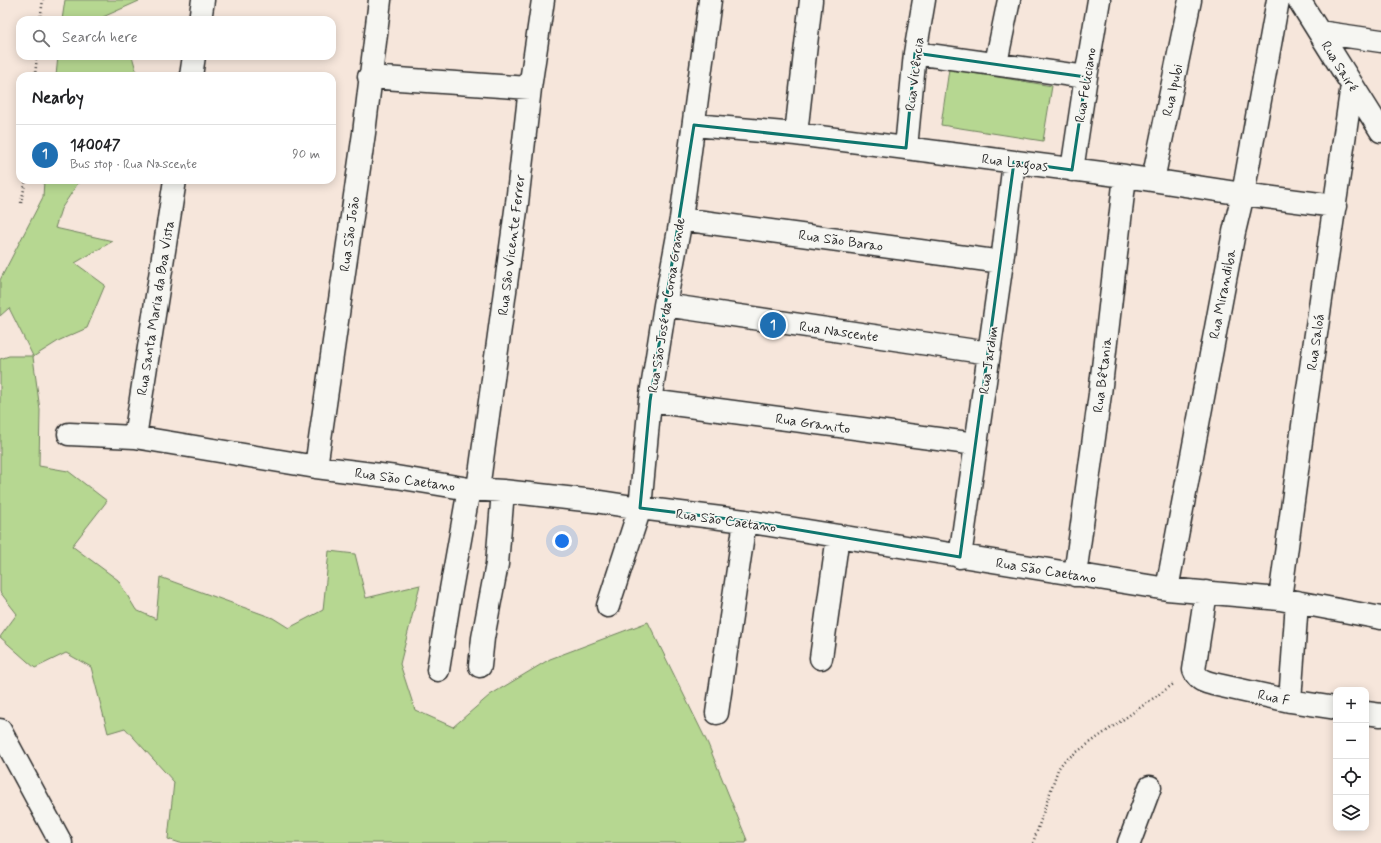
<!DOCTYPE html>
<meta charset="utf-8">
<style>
:root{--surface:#fff;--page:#f6f6f6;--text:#202124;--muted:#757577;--line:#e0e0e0;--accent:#1f6fb2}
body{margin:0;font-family:Mynerve,sans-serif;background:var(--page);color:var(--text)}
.controls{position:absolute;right:12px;bottom:12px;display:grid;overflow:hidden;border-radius:8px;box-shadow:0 2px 10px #0003}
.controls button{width:36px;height:36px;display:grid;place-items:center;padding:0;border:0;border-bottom:1px solid var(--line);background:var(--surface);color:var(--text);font:20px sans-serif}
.you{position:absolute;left:562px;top:541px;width:14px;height:14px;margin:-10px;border:3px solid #fff;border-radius:50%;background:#1a73e8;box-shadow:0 0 0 6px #1a73e833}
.badge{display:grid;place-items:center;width:26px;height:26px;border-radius:50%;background:var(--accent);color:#fff;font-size:13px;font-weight:700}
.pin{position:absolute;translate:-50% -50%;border:2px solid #fff;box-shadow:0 1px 4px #0006}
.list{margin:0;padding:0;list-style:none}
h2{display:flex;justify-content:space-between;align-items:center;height:52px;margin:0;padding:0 16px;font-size:17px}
h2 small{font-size:13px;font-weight:400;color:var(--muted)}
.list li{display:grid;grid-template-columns:26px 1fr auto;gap:12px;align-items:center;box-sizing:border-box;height:60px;padding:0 16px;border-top:1px solid var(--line)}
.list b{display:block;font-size:15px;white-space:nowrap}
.list p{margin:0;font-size:13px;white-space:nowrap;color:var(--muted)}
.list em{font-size:13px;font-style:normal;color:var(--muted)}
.icon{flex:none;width:22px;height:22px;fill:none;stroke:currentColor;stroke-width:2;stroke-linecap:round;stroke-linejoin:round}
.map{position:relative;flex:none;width:1381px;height:843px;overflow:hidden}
.search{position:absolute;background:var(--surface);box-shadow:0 2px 10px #0003;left:16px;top:16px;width:320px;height:44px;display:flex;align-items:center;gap:10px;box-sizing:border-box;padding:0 14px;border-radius:12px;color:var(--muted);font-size:15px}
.panel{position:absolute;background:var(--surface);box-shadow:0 2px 10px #0003;left:16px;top:72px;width:320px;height:112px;border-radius:12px}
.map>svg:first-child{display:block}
.green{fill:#b6d791;stroke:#70815e}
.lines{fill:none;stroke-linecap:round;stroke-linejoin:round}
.minor-casing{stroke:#2b2b2b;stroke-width:25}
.path{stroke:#2b2b2b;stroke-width:2.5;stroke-dasharray:1 3;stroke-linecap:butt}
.minor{stroke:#f6f6f2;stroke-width:22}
.marked{fill:none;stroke:#0f766e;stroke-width:3;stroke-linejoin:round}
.labels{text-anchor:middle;stroke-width:3.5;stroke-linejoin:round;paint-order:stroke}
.street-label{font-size:14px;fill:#2b2b2b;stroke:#f6f6f2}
</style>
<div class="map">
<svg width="1381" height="843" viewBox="0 0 1381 843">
<rect width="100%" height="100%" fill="#f6e6db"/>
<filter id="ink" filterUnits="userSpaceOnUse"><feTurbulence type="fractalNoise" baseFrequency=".025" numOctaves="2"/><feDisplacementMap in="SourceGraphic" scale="8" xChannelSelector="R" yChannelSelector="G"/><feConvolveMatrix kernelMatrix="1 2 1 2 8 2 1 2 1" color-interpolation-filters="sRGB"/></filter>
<g filter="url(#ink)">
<!-- green -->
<path class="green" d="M65,0h73l1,1 -36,16 2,3h-43z
M58,56h74l4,14 -1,6h-79z
M949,69l103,17 -9,55 -102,-16z
M44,180h36l-19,29 -6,19 58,13 -38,22 30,22 -18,43 -27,12 -27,17 7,53 -1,56 29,5 39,30 -35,45 46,34 18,30 20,9 4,-42 113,41 16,10 34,-18 6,-59 26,3 11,44 54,-13 -20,79 15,46 38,17 37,-32 60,-36 98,-37 60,122 39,96 -1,3h-566l-12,-4 6,-57 -49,-54 -17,5 -17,-66 -25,-14 -31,15 -35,-31 17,-23 -17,-22v-233l9,-3h24l-24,-48 -9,8v-36l43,-83z"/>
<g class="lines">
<defs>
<path id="minor" d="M1299,0l82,131
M200,20l3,-20
M1319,32l62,9
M915,53l171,24
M996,63l13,-63
M191,76l3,-20
M369,77l161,11
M694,125l102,9 329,42 118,18 92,12
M796,134l15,-134
M906,148l9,-95 9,-53
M1072,170l14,-93 13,-77
M1153,180l37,-180
M681,219l321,43
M665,305l324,48
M650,401l326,43
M69,434l66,3 181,30 80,10 73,12 34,2 91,10 46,7 105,13 422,68 113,10 101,19
M135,437l40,-257
M316,467l48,-334 16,-133
M478,489l39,-286 13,-115 13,-88
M960,557l42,-295 12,-100
M1075,575l25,-181 25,-218
M1167,589l67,-357 9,-38 35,-194
M1206,592l-12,78c4,10 9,11 19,14l77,17 46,7
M1280,599l26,-196 46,-318
M608,606l32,-98 10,-107 15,-96 16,-86 29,-219
M821,658l17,-122
M480,666l3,-28 14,-74 6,-73
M438,670l12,-75 19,-106
M1290,701l7,-99
M717,713l28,-192
M1366,713l15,2
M0,730l61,113
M1129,843l21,-56"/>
</defs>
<!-- minor casing -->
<use href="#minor" class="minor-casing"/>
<!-- path -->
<path class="path" d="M40,20l3,-20
M35,76l2,-20
M21,203l5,-23
M1033,843l25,-74 6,-8 111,-78"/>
<!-- minor -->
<use href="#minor" class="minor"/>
</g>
</g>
<!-- marked area -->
<path class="marked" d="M915,53l171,24 -14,93 -58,-8 -54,395 -215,-36 -105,-13 10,-107 44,-276 212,23z"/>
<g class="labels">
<!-- street labels -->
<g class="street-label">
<text transform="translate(1340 66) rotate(58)" y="5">Rua Sairé</text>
<text transform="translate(914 74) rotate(-83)" y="5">Rua Vicência</text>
<text transform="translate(1085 85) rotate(-81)" y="5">Rua Feliciano</text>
<text transform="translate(1172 90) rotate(-78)" y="5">Rua Ipubi</text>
<text transform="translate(1015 162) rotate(7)" y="5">Rua Lagoas</text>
<text transform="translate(349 234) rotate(-82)" y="5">Rua São João</text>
<text transform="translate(841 240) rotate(8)" y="5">Rua São Barao</text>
<text transform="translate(511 245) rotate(-83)" y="5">Rua Sâo Vicente Ferrer</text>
<text transform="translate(1222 294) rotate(-79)" y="5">Rua Mirandiba</text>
<text transform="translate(666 305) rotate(-81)" y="5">Rua São José da Coroa Grande</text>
<text transform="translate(155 308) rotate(-81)" y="5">Rua Santa Maria da Boa Vista</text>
<text transform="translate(839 331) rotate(8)" y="5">Rua Nascente</text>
<text transform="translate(1315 342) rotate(-82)" y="5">Rua Saloá</text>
<text transform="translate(988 360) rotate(-82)" y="5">Rua Jardim</text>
<text transform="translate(1102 375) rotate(-83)" y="5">Rua Bêtania</text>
<text transform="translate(813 423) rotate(8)" y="5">Rua Granito</text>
<text transform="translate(405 479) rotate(8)" y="5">Rua São Caetano</text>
<text transform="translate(726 520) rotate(8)" y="5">Rua São Caetano</text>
<text transform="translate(1046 570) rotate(9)" y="5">Rua São Caetano</text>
<text transform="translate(1274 697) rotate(12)" y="5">Rua F</text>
</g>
</g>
</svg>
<div class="controls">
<button>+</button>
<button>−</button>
<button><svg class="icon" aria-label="locate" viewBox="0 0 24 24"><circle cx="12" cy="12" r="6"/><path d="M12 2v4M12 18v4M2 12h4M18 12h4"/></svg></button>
<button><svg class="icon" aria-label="layers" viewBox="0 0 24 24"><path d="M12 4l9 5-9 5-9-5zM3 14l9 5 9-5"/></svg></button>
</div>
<div class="you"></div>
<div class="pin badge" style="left:773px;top:325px">1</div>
<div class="search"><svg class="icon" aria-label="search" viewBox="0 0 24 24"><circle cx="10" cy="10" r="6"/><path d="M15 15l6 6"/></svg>Search here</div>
<section class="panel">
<h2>Nearby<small></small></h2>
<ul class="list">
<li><span class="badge">1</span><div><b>140047</b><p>Bus stop · Rua Nascente</p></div><em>90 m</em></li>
</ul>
</section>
</div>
